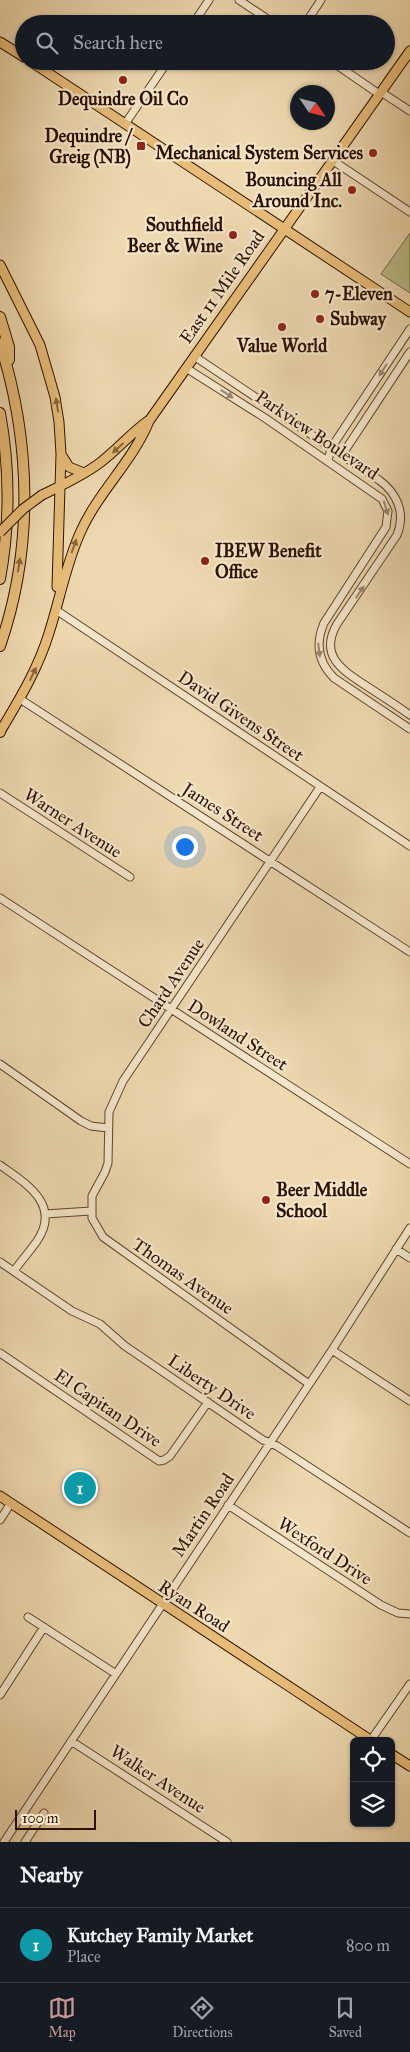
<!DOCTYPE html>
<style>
:root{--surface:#171b24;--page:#20242c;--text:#f1f3f6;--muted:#9ea1a6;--line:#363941;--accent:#c59692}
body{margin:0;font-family:"IM FELL Great Primer",serif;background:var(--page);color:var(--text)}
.controls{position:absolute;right:15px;bottom:15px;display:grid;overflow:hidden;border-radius:8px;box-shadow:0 1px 4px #0004}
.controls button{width:45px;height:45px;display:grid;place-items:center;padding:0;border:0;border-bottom:1px solid var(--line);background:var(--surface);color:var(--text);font:25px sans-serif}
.compass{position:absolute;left:290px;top:85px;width:45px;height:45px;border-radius:50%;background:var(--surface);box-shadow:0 1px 4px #0004;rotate:125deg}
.scale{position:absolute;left:15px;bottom:12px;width:81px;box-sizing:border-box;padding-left:5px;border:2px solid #2d1100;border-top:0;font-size:14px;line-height:18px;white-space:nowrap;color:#2d1100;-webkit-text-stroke:4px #f4e6cb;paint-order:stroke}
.you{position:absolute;left:184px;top:846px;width:18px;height:18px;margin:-12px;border:4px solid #fff;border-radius:50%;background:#1a73e8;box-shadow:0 0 0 8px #1a73e833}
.badge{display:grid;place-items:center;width:32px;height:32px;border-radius:50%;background:var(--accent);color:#fff;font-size:16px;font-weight:700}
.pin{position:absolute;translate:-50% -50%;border:2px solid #fff;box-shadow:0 1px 5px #0006}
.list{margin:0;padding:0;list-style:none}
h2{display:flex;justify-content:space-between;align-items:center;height:65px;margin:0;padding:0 20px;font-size:21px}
h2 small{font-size:16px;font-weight:400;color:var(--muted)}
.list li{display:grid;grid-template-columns:32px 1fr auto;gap:15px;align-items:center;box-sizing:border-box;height:75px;padding:0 20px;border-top:1px solid var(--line)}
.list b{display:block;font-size:19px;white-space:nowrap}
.list p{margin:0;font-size:16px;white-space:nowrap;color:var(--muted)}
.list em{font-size:16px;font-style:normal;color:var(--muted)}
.icon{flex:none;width:28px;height:28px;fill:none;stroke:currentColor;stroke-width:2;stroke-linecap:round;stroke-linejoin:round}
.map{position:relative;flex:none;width:410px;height:1842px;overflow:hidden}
.search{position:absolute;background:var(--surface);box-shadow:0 1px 4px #0004;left:15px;right:15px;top:15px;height:55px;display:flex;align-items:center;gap:12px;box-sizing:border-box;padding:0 18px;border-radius:28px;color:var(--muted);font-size:19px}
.sheet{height:140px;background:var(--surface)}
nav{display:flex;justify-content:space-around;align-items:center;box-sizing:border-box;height:70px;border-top:1px solid var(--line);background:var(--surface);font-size:14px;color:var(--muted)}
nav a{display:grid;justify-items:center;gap:2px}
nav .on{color:var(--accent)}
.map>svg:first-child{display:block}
.green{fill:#b9bf8b;stroke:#736846}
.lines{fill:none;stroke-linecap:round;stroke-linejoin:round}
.minor-casing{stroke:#5d432c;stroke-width:9}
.major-casing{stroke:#2d1100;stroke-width:11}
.highway-casing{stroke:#2d1100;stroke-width:12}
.minor{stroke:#f4e6cb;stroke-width:7}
.major{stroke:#e7bc78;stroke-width:9}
.highway{stroke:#e7bc78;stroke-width:10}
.major-bridge-casing{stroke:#2d1100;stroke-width:11;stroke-linecap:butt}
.major-bridge{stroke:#e7bc78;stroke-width:9}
.oneway{fill:#9a8670}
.oneway2{fill:#8a663c}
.poi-dot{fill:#8f2418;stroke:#f4e6cb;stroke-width:2}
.labels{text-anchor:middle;stroke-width:4.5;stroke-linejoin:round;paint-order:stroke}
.poi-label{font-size:18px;font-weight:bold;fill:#2d1100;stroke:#f4e6cb;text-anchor:end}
.street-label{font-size:18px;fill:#2d1100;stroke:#f4e6cb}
</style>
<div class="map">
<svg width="410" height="1842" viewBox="0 0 410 1842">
<rect width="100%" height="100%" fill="#eed8af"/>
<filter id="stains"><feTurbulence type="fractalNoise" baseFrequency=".004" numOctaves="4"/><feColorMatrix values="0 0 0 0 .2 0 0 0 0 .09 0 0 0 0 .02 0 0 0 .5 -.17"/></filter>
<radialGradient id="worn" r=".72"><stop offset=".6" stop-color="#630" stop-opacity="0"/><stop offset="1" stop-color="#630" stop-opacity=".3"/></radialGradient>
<!-- green -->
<path class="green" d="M410,233v60l-29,-19z"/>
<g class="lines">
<defs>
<path id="minor" d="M239,0l36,24
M193,24l16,-24
M305,24l16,-24
M331,61l48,33
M381,92l29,19
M125,124l43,-63
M332,160l78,52
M194,356l185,124c18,13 27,33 18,55l-60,89c-19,33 7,47 31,63 14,9 28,18 42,28
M186,368l79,50 117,81 6,12 -2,16 -62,96c-9,21 -6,39 10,55l76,51
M342,455l68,-103
M328,461l3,-13 79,-119
M56,610l354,236
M20,699l390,253
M0,793l130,84
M0,898l410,266
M0,1064l81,57 10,5 17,2
M0,1165c25,18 62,39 37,76 -7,10 -16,20 -23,30
M45,1214l46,-3
M396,1249l14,9
M0,1262l72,49 28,13 25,22 138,94 14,6 133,87
M332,1350l78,51
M0,1353l159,108 5,-1 6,-4 38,-54
M309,1384l-206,-147 -11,-19v-22l13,-24 3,-9 1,-51 14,-31 197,-294
M228,1505l153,100 17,8 12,1
M0,1520l11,-17
M28,1617l88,57
M0,1695l44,-68
M371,1740l39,-56
M71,1741l156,101
M4,1842l328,-492 78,-122
M25,1842l19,-29"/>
<path id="major" d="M0,42l24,15
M30,61l380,251
M0,265l40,80 15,52 4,25 2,32 -4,133
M62,456l7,11 15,6
M42,495c20,-10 41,-19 59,-33 17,-13 30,-29 47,-41
M0,732c19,-32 38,-63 49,-99 11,-34 17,-70 32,-102 18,-40 52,-70 68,-110l261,-370
M0,1496l372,245
M391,1754l19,12"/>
<path id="highway" d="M0,317l9,30v13
M0,343c31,98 34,205 0,303
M0,413c10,55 10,111 0,166
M0,732v-1"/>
</defs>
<!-- minor casing -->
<use href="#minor" class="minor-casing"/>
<!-- major casing -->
<use href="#major" class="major-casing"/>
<!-- highway casing -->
<use href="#highway" class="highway-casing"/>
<!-- minor -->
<use href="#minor" class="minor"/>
<!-- major -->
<use href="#major" class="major"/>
<!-- highway -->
<use href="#highway" class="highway"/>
<defs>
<path id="major-bridge" d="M0,532l23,-23 19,-14"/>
</defs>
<!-- major-bridge casing -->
<use href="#major-bridge" class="major-bridge-casing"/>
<!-- major-bridge -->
<use href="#major-bridge" class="major-bridge"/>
</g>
<!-- one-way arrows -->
<defs><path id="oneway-solid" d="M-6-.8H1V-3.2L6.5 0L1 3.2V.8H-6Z" transform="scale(1.25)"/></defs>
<g class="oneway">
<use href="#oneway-solid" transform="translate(383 370) rotate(123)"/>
<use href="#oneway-solid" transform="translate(227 394) rotate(33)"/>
<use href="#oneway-solid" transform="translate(386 508) rotate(72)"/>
<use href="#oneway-solid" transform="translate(360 592) rotate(-56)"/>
<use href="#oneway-solid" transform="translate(319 650) rotate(83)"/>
</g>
<g class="oneway2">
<use href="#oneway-solid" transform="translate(57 405) rotate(-99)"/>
<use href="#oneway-solid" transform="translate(118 448) rotate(138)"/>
<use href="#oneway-solid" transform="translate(74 546) rotate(-70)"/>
<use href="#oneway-solid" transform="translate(19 565) rotate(-81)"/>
<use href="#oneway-solid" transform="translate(33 674) rotate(-64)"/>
</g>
<!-- markers -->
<g class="poi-dot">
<circle cx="123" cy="80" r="5"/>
<rect x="136" y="141" width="10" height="10" rx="2.5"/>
<circle cx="373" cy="153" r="5"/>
<circle cx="352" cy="190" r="5"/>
<circle cx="233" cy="235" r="5"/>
<circle cx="315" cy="294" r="5"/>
<circle cx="320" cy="319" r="5"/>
<circle cx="282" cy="327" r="5"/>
<circle cx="205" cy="561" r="5"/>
<circle cx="266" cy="1200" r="5"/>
</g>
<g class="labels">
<!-- poi labels -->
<g class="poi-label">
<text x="123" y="105" text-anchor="middle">Dequindre Oil Co</text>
<text x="131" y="142">Dequindre /<tspan x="131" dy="21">Greig (NB)</tspan></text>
<text x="363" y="159">Mechanical System Services</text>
<text x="342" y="186">Bouncing All<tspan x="342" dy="21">Around Inc.</tspan></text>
<text x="223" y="231">Southfield<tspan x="223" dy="21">Beer &amp; Wine</tspan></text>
<text x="325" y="300" text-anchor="start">7-Eleven</text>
<text x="330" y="325" text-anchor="start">Subway</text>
<text x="282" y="352" text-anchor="middle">Value World</text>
<text x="215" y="557" text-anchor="start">IBEW Benefit<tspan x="215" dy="21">Office</tspan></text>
<text x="276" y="1196" text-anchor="start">Beer Middle<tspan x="276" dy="21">School</tspan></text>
</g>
<!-- street labels -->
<g class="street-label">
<text transform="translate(222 287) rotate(-55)" y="6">East 11 Mile Road</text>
<text transform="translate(317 435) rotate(34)" y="6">Parkview Boulevard</text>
<text transform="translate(241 716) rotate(34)" y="6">David Givens Street</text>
<text transform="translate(223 812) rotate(33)" y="6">James Street</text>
<text transform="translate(73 823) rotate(33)" y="6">Warner Avenue</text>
<text transform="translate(171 983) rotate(-56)" y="6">Chard Avenue</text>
<text transform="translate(238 1035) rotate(33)" y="6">Dowland Street</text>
<text transform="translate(183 1276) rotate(35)" y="6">Thomas Avenue</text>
<text transform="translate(212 1387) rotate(34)" y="6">Liberty Drive</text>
<text transform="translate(108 1408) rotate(34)" y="6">El Capitan Drive</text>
<text transform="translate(203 1515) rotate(-56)" y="6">Martin Road</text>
<text transform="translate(325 1551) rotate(33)" y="6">Wexford Drive</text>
<text transform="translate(194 1606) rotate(33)" y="6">Ryan Road</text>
<text transform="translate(158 1779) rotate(33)" y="6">Walker Avenue</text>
</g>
</g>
<rect width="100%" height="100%" filter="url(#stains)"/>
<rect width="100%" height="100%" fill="url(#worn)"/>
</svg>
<div class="controls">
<button><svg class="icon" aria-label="locate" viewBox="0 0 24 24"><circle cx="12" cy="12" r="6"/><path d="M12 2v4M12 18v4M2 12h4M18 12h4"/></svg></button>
<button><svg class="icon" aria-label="layers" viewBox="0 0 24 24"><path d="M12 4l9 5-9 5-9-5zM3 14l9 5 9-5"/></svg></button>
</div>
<svg class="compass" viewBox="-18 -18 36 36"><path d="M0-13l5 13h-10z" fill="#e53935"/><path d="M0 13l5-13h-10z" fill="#9ea1a6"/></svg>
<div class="scale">100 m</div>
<div class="you"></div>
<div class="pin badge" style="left:80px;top:1488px;background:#0f9aa8">1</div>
<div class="search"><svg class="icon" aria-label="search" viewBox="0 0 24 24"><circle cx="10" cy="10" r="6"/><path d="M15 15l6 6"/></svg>Search here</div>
</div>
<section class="sheet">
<h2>Nearby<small></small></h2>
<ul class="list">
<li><span class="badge" style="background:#0f9aa8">1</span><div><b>Kutchey Family Market</b><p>Place</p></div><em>800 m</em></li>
</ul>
</section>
<nav>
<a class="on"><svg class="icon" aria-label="map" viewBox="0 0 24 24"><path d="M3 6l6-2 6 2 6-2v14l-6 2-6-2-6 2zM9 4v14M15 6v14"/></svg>Map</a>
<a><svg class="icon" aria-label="directions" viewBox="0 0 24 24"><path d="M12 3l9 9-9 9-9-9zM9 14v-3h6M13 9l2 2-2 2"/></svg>Directions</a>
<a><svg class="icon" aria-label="saved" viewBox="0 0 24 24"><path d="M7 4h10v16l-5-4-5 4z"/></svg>Saved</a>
</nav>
